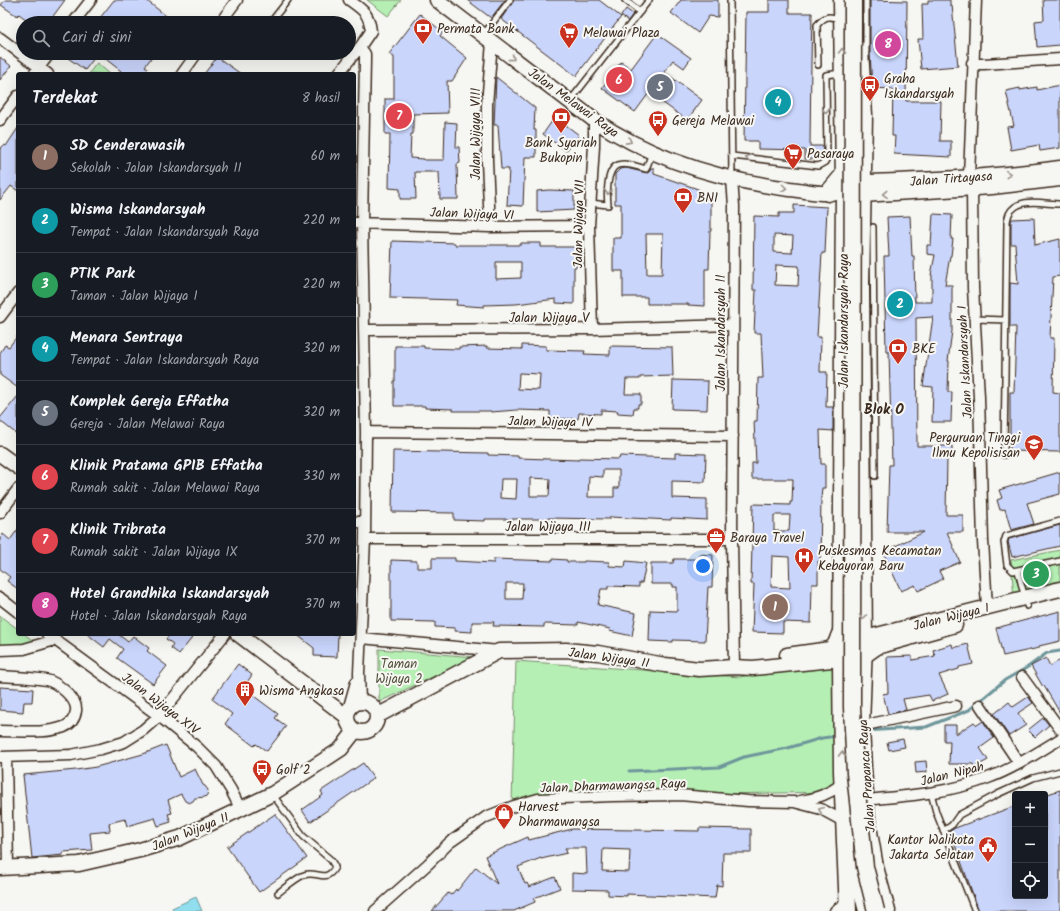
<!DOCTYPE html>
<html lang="id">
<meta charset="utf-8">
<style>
:root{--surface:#171b24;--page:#242831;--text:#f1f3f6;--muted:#9ea1a6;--line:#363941;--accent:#8c9099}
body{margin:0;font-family:Kalam,sans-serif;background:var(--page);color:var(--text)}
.controls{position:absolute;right:12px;bottom:12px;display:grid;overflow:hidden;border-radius:4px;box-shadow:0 4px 16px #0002}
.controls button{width:36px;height:36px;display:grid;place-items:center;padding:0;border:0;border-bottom:1px solid var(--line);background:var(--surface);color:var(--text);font:20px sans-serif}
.you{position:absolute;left:703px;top:566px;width:14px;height:14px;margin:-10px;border:3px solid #fff;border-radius:50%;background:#1a73e8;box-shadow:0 0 0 6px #1a73e833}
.badge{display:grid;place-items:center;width:26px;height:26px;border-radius:50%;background:var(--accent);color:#fff;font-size:13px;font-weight:700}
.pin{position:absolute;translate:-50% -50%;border:2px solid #fff;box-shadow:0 1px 4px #0006}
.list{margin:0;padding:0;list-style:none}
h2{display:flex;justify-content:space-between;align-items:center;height:52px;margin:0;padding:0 16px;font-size:17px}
h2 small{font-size:13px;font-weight:400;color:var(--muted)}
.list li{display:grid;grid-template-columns:26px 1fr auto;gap:12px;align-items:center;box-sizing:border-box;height:64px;padding:0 16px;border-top:1px solid var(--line)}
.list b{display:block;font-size:15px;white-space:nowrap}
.list p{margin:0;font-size:13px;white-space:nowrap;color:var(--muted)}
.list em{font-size:13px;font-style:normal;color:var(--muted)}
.icon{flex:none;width:22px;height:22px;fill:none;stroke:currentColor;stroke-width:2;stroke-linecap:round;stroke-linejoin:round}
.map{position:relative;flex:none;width:1060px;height:911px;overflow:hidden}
.search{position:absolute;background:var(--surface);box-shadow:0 4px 16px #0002;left:16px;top:16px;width:340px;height:44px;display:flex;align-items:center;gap:10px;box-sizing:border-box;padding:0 14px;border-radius:22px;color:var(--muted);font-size:15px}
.panel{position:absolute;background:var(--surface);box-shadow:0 4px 16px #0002;left:16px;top:72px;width:340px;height:564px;border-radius:4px}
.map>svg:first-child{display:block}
.green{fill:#b5efb4;stroke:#788c69}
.water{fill:#90deee;stroke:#6e969b}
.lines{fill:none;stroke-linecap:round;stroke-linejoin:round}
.stream{stroke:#6e969b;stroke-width:3}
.building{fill:#cad5fc;stroke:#3b2a1e;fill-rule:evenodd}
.lane-casing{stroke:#3b2a1e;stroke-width:8}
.street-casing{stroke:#3b2a1e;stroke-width:13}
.secondary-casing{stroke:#3b2a1e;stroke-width:17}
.primary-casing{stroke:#3b2a1e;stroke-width:19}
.lane{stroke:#f6f6f2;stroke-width:5}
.street{stroke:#f6f6f2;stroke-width:10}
.secondary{stroke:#f6f6f2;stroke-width:14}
.primary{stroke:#f6f6f2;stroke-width:16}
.primary-bridge-casing{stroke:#3b2a1e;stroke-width:19;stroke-linecap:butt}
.primary-bridge{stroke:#f6f6f2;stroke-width:16}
.oneway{stroke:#989088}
.labels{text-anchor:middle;stroke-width:4;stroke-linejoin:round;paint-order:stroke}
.poi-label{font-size:13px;fill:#3b2a1e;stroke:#f6f6f2;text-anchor:start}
.street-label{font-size:13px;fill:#3b2a1e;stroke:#f6f6f2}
.park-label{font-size:13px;fill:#53513c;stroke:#f6f6f2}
.neighbourhood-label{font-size:14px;font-weight:bold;fill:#3b2a1e;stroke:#f6f6f2}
</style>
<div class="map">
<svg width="1060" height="911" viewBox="0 0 1060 911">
<rect width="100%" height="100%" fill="#f6f6f2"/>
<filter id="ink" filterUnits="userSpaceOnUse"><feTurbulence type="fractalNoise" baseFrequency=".025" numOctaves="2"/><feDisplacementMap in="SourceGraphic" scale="8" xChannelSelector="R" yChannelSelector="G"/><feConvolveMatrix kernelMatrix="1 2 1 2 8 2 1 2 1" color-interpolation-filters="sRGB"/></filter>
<g filter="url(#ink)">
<!-- green -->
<path class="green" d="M367,0h34l-13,16z
M97,63l13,11 -21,-1z
M1060,550v37l-46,12 -3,-39z
M0,616l18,13v5h6l14,10 -38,2z
M379,649l96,8 -96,45z
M839,657l-1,135 -300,5 -26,7 4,-143 224,16z"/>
<!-- water -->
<path class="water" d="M196,897l6,14h-29l-1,-3z"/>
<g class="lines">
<!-- stream -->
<path class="stream" d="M866,731l60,-4 43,-17 36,-30 23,-13 19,-14 13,-2
M629,771l90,-4 25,-10 44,-9 34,-10 15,-2"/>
</g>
<!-- building -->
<path class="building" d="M5,0h60l-17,23h-17l-12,-9 -2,2 -16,-11z
M114,0h32l29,23h-79z
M467,0h38l-14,18z
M514,0h85l22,17 -45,59 -75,-57z
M681,0h37v17l-9,-1 -11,17 -27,-20z
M769,0h20v13h23l-1,50 -1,83h13l-1,13h-17v-9l-47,-1v-8h-14l2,-129h23z
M870,0l37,1 -1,100h35l-1,40h11v16l-57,-3 1,-18h-3l1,-47 -21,-1 -2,-36z
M928,0h22v5h2l6,61 -37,3 -3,-30h5l-1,-35h6z
M1043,0h17v45l-23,2 -2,-26 9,-1z
M626,9l7,5 -5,7 -7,-5z
M420,14l23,18 -3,4 27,22 -15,23h-5l1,32 -35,1v20h-2l-1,24 14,1v1h20l1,-38 12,1 -1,24h3l1,16 -3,1 1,35h-18l-1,-27h-24l1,27h-16v-10l-11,-1 1,-54h-5v-35h9v-42l-5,-3z
M657,34l34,24 -7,10 -11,-8 -9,12 38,28 -15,20 -38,-27 -14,19 -33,-24 19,-26 10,7z
M72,53h83l-10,13 3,2 -5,6h-24l2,-3 -23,-18 -13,17 -17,-12z
M0,57l11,9 -11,14z
M217,57l24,17h-37z
M496,77l39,31 -1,22h2v27h-11l-2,49 -16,-1 2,-36h-8l-3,-44h-4z
M1060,85v63l-20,3 -1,-6 -28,5 -4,-23 7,-1 -8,-35 14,-3v2l17,-3v3z
M555,117l24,18 -13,16 -23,-17z
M18,128v63l-7,-5 -11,14v-51l4,-4 2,1z
M626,168l21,5 2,-1 2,-4h3v6l44,15 13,12v30h-1l-1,38h-4v37l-17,-1v-1h-41v-7h-24v-26h-10v-33h8v-34h-6v-30l5,-5zM646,234h17l-1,40h-15z
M549,190l25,1v19l-37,2v-21z
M794,205l33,2 -2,46h-3l-5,84h4l-1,35h7l-1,35h7v24l-13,-1 1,34h4v24h-3l-1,11 -1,62h-2v23h-6l-1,39 -28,-1v11l-31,-1 2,-48h-3l2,-80 37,1v-3h2l1,-23h-41v-16h4l-2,-42h3l1,-43h5l-2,-45h-7l2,-43h-3l1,-74 25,1v-4h15zM774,235l19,1 -1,17 -18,-1zM776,265l23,1 -1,20 -23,-1zM774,515h16l-1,16h-15zM772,556l17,1 1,31 -19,-1z
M933,214l19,1 -1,24h2l-2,17h-1l-5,29h7v46l-4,30h1l-1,31h4l-1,30h-19l1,-35 -10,-1 10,-69 -17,1 1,128h35v12h-5l-1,57h17v17h-16l13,30 -21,9 4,8 -25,12 -3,-6 -14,6 -18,-39 41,-20h-37l2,-67h3l-3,-113h-3l-2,-96h5l-2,-39 23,-1 2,40h2l1,46h17v-27h-1l4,-20 -8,-1v-9h4z
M1034,218l1,27 25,-6v37l-7,1 -3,61h4l-1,54 7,1v59l-50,-1v-59h4l2,-65h-6v-44l8,1 -3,-40h-4v-23l1,-2z
M392,241l63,2v2h66v-2h20v4h36v20h-3v37l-18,-1v-4l-40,5 -32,1v2l-28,-2 1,-5 -67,-2zM496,262h25v16l-25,1z
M18,335v53l-18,-13v-22l5,-8 4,2z
M522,345l24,1v4l39,1 -1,3 26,1v-9l62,1 1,29 -33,1v2h-14l-1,15h16v10h-3v4h-4l-1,6 -16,-1 1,-2 -17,-1v4l-22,-1 -1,6 -28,-1v-7l-33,-1 -26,2v-1h-38v-2l-28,-1v-2h-31v-25h1v-35h29v2l35,1v-2l28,-1v2l35,1zM519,373l21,1 -1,16 -21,-1z
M673,380l35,1 -1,29 -35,-1z
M18,396v39l-18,-14v-3z
M393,451l95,2v2l30,1v2l61,2v-2l40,1 1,-3 55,2v-5l31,1 -1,28 -33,-1v17l35,1v21l-36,-2v2l-61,-3v2l-63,-1v1h-62v2l-31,-1v-7l-62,-1zM603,470h16v18h-5v9h-26l1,-21 14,1zM530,478l20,1 -1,17h-19zM501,479h16l-1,20 -16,-1z
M1060,472v22l-33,9 7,21 -23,6 -6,-21 -5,1 -3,-10 5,-2 -3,-8z
M1060,525v21l-48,11 -4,-15 1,-3z
M18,529v60l-11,-8 3,-4 -10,-8v-30l3,-5 7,6z
M699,554l14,1 -1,32h-4l-3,54 -32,-1v2l-24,-1 1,-31 27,1v-24h-4v-3h-22v-21h22l1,-4h25z
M432,558h23v3l39,2v-4l58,2v-2l15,1v2h17v-1l25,1v4l16,1 1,-6 20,2 -4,20h-3v4l-31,-1v3h-7l-3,16 38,8 -4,23 -23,-5 1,-2 -32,-7v3l-34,-1v3l-51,-1 1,-4h-22v10l-17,-1v-3l-20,-1v-5l-44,-1v-61l26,1v7h15zM506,583h17l-1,16h-16z
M1060,611v30l-21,5v2l-36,8 -7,-28z
M87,634h31l10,8 5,-6 16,12 -2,3 20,15 -14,18 -36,-26 6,-9 -13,-10 -6,8z
M170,634h16l6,4 -13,16 -8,-6 2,-4 -7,-5z
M296,634h42l-1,23 -23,-1v-8z
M952,644l1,4 15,-4 5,20 -14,3v2l-20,6 9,19 -16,7 -3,-6 -26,4 3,11 -18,4 -5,-20 5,-1 -1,-36 25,-1v4l23,-4 -2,-6z
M1046,658l4,8 10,-6v53l-16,-27 -1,1 -12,-21z
M238,664l14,11 -9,13 35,26 -3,4 11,8 -19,25 -11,-7 -2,2 -29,-22 7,-10 -20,-15z
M0,687l33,2 -1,13h-8l-1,10 -23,-2z
M1028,697l5,6 -15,10 8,12 -17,11 -15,-22 15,-12 4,5z
M1043,718l6,7 -14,12 -7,-7z
M983,721l11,17 -14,10 8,12 -13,7 -2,-3h-24l1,-23h-6v-16h12v9l18,-12 3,3z
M903,739l2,8 -16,3 -2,-8z
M166,745l13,32 16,-8 8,16 2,1 3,4 -1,5 -2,2 -10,1 -2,3 -4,2 -4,-2 -4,-7 -13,6 4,13 -4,1 3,8 -13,4 -3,-8 -28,8 -2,-7 -16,4 1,8 -20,2 2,17 -29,2v3l-31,3 -9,-83 53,-5 20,-3 47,-13z
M926,761l1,11 -11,1 -1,-11z
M363,763l11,15 -64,44 -8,-12 21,-15 -2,-4z
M1060,790v121h-81l-29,-80 5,-3 60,-22v90h30v-101z
M275,814l32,44 -48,34 -32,-45z
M699,828l52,1v24h-28l-1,33 -5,-1 -2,13 -88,-4v2l-19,-1v-5l-36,-1v-16l15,1 -1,-26h-21l2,5 -26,6v-1l-23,9 7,17 2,-1 2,4 26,-10 5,11 -26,10 1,4 -21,9h-82l16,-18 3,2 5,-6 1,2 19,-24 21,17 -12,-28 43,-19 1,3 43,-11 127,2zM603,849l27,1 -1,22 -27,-1z"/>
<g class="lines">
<defs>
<path id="lane" d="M625,0l15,12
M730,0l2,177
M270,23l18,-23
M484,34l26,-34
M866,51v-51
M274,53l2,1
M818,65l-1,-40c9,-10 12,-9 23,-6
M570,101l79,-101
M732,156l86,10 7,-4 2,-4 -1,-83 15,-2
M590,203l18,2c-1,-10 -2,-36 10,-40 8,-3 20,2 28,4l6,-16
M873,227l2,249
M975,319l31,1
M1004,455l3,-232c0,-3 1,-6 2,-9 9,-18 35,-10 51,-10
M1060,521l-54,15 -2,6 3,23 6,6 47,-10
M1018,571l9,35
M931,793l5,19 39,99
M273,795l30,41 28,24 4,7c-9,17 -18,3 -31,8 -8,3 -18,12 -26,18
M943,831l9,-6 7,-10 39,-21 35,-16 27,-7"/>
<path id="street" d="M73,23l18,-23
M220,23l17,-23
M0,38l48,36
M972,63l12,1 76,-5
M34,74l16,-21
M182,74l15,-21
M338,74l22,-27 11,-16c-2,-18 -8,-21 -22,-31
M0,120l18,-24
M969,177l7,-177
M732,179l2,27 -2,333 2,128
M972,188l1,100 6,109 4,144 4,66
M354,223l136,4 99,-1
M490,227l-3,-66v-56l5,-63
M0,317l18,-24
M592,329l-3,-103 5,-80v-26
M365,330l227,-1 141,-4
M366,432l367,4
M0,513l18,-24
M354,522h11
M365,539h367
M0,598l18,14
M47,634l112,82 38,31 19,19 15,24 10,20
M361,638l138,13
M0,650l24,-1 31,-9
M0,676c15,1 31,1 46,4 11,2 32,19 30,31 -1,7 -5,13 -12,16 -20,7 -43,4 -64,4
M1022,677l38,52
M360,702l-1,-29 6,-134 1,-107 -4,-209 3,-163v-6l-5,-7
M980,705l39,58
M348,710l8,-28
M861,726l95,-20
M0,757l71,-2 30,-6 23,-7 19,-12 16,-14 66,-82
M6,758l2,109
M865,800c42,-4 84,-7 123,-22 25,-9 49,-25 72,-39
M800,801c17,-2 29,-7 42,-17
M375,911l53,-47 21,-21 37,-26 28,-11 24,-7 74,-3 68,-1 68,6 46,1 27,7 24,13
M835,911l13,-10"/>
<path id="secondary" d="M437,0l157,120c58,39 126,60 196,69 12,1 27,5 39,4 14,-1 26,-11 40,-11 64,-2 128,-5 191,-14
M851,197l11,-2 130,-8 68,-8
M0,454l18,13
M238,634l108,82
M853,641l207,-52
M787,655l43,-6 5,-5 6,-15
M863,657l14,-10 78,-22
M347 717a15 15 0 1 1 30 0a15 15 0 1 1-30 0Z
M377,716l122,-65 67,-1 32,3 67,12 34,4 35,-2 19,1 88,-9
M0,868l79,-4 61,-14 40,-12 92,-44 69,-45 14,-18"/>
<path id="primary" d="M842,0l2,190 -3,469 1,112 6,140
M860,50l4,65 -3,169 3,360 -3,82 2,42 4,52 8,47 12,44
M828,193l16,-19
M858,858v18l9,35"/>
</defs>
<!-- lane casing -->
<use href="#lane" class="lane-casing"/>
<!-- street casing -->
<use href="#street" class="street-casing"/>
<!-- secondary casing -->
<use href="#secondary" class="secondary-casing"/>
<!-- primary casing -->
<use href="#primary" class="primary-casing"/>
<!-- lane -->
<use href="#lane" class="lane"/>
<!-- street -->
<use href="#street" class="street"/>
<!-- secondary -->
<use href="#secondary" class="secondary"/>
<!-- primary -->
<use href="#primary" class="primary"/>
<defs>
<path id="primary-bridge" d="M853,0l-1,707 3,66 10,94 11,44"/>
</defs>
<!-- primary-bridge casing -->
<use href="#primary-bridge" class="primary-bridge-casing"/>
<!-- primary-bridge -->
<use href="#primary-bridge" class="primary-bridge"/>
</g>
<!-- one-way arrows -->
<defs><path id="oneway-chevron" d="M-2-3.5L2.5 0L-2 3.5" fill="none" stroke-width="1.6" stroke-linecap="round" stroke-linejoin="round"/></defs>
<g class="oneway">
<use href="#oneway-chevron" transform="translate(842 51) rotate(-90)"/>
<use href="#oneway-chevron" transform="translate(512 58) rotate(37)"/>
<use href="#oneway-chevron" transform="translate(826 111) rotate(89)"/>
<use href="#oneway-chevron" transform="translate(629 141) rotate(28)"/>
<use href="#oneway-chevron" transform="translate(748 158) rotate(-174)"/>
<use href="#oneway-chevron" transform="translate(1008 174) rotate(-5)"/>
<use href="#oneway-chevron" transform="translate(784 188) rotate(7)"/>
<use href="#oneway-chevron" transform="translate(608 192) rotate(91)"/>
<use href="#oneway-chevron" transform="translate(885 194) rotate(177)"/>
<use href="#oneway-chevron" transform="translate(863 617) rotate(90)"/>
<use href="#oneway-chevron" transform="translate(842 754) rotate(-91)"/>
<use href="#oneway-chevron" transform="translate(821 810) rotate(-159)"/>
</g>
</g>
<!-- icons -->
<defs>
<symbol id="bank-pin" viewBox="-11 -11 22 30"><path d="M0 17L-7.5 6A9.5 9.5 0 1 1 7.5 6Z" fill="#c8321e" stroke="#f6f6f2"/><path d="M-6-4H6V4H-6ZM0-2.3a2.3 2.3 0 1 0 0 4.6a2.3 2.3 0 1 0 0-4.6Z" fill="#fff"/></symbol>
<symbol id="supermarket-pin" viewBox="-11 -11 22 30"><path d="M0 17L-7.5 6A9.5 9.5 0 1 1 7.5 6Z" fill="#c8321e" stroke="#f6f6f2"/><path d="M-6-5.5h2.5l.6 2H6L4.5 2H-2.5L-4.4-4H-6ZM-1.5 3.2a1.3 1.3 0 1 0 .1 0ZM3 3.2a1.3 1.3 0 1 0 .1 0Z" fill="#fff"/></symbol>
<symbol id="bus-pin" viewBox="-11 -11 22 30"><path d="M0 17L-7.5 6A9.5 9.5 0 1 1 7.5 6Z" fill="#c8321e" stroke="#f6f6f2"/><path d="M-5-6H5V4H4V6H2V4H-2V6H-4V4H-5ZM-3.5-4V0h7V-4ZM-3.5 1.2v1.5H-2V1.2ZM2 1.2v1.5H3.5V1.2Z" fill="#fff"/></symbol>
<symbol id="university-pin" viewBox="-11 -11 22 30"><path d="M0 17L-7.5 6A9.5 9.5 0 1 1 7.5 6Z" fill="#c8321e" stroke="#f6f6f2"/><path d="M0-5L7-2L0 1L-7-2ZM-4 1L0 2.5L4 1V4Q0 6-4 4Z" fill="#fff"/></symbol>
<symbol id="office-pin" viewBox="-11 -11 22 30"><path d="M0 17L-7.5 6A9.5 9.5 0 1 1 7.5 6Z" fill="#c8321e" stroke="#f6f6f2"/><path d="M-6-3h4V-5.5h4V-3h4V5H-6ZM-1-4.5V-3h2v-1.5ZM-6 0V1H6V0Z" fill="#fff"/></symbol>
<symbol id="hospital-pin" viewBox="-11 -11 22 30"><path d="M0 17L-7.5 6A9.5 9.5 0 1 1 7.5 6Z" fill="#c8321e" stroke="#f6f6f2"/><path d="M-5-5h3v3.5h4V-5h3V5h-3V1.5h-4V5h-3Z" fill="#fff"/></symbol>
<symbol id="building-pin" viewBox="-11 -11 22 30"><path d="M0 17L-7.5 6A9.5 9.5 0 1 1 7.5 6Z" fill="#c8321e" stroke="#f6f6f2"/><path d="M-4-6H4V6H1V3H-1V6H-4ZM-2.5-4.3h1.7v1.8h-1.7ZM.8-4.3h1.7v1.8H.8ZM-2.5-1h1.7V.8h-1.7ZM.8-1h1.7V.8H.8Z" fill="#fff"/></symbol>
<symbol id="shop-pin" viewBox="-11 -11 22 30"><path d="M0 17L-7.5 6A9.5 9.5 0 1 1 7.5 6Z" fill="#c8321e" stroke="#f6f6f2"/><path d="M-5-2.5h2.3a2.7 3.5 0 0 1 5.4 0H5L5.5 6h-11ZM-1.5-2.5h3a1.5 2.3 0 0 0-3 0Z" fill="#fff"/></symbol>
<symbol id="civic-pin" viewBox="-11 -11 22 30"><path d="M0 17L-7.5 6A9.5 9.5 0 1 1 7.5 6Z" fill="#c8321e" stroke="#f6f6f2"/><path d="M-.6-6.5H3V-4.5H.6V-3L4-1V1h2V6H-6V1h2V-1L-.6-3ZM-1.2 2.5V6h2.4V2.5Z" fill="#fff"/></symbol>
</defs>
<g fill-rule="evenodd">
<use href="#bank-pin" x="412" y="17" width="22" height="30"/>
<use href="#supermarket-pin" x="558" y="21" width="22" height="30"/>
<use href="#bus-pin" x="859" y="74" width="22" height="30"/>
<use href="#bank-pin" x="550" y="106" width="22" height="30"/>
<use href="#bus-pin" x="647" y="109" width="22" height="30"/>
<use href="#supermarket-pin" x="782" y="142" width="22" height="30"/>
<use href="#bank-pin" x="672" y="186" width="22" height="30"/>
<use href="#bank-pin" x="887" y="337" width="22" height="30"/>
<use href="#university-pin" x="1023" y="433" width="22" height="30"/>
<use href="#office-pin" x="705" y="526" width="22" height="30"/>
<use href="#hospital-pin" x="793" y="546" width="22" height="30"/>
<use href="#building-pin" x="234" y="679" width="22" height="30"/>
<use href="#bus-pin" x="251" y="758" width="22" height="30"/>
<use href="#shop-pin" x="493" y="802" width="22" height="30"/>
<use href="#civic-pin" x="977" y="835" width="22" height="30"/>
</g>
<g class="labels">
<!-- poi labels -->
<g class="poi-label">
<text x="437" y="33">Permata Bank</text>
<text x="583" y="37">Melawai Plaza</text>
<text x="884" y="83">Graha<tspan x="884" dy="15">Iskandarsyah</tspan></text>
<text x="672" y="125">Gereja Melawai</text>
<text x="561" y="147" text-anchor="middle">Bank Syariah<tspan x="561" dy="15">Bukopin</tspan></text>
<text x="807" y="158">Pasaraya</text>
<text x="697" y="202">BNI</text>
<text x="912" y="353">BKE</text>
<text x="1020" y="442" text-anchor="end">Perguruan Tinggi<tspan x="1020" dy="15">Ilmu Kepolisisan</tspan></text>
<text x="730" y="542">Baraya Travel</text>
<text x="818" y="555">Puskesmas Kecamatan<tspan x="818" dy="15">Kebayoran Baru</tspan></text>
<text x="259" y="695">Wisma Angkasa</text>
<text x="276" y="774">Golf 2</text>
<text x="518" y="811">Harvest<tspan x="518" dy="15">Dharmawangsa</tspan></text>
<text x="974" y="844" text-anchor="end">Kantor Walikota<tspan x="974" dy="15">Jakarta Selatan</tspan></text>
</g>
<!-- street labels -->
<g class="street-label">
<text transform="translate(574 102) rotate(36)" y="5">Jalan Melawai Raya</text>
<text transform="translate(475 134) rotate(-90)" y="5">Jalan Wijaya VIII</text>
<text transform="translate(951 178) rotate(-4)" y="5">Jalan Tirtayasa</text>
<text transform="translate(472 213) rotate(2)" y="5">Jalan Wijaya VI</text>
<text transform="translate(578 224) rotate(-89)" y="5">Jalan Wijaya VII</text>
<text x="549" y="322">Jalan Wijaya V</text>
<text transform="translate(843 321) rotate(-90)" y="5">Jalan Iskandarsyah Raya</text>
<text transform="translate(720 333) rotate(-90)" y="5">Jalan Iskandarsyah II</text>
<text transform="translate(964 362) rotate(-93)" y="5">Jalan Iskandarsyah I</text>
<text transform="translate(550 421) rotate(1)" y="5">Jalan Wijaya IV</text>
<text x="548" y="531">Jalan Wijaya III</text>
<text transform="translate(951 616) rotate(-14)" y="5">Jalan Wijaya I</text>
<text transform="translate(609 657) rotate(8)" y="5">Jalan Wijaya II</text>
<text transform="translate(161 703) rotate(37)" y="5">Jalan Wijaya XIV</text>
<text transform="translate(952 773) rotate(-14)" y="5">Jalan Nipah</text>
<text transform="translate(866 776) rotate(-94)" y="5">Jalan Prapanca Raya</text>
<text transform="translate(613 785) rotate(-2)" y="5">Jalan Dharmawangsa Raya</text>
<text transform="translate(190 831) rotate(-22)" y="5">Jalan Wijaya II</text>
</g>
<!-- park labels -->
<g class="park-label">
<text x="399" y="668">Taman<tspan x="399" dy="15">Wijaya 2</tspan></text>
</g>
<!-- neighbourhood labels -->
<g class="neighbourhood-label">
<text x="884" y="414">Blok O</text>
</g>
</g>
</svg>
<div class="controls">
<button>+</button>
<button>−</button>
<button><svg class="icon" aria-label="locate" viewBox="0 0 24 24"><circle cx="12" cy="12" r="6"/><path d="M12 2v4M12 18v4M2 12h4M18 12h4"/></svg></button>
</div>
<div class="you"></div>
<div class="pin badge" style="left:775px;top:607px;background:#8d6e63">1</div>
<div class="pin badge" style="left:900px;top:304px;background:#0f9aa8">2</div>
<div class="pin badge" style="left:1036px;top:574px;background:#2e9e5b">3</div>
<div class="pin badge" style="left:778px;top:102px;background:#0f9aa8">4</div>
<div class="pin badge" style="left:660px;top:87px;background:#6b7280">5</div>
<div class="pin badge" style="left:619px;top:80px;background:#e0444e">6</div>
<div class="pin badge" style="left:399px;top:116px;background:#e0444e">7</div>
<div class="pin badge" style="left:888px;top:44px;background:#d1479c">8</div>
<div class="search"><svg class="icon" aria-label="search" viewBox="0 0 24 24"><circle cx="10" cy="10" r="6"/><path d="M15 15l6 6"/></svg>Cari di sini</div>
<section class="panel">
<h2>Terdekat<small>8 hasil</small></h2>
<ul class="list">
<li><span class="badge" style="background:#8d6e63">1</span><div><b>SD Cenderawasih</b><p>Sekolah · Jalan Iskandarsyah II</p></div><em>60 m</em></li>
<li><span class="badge" style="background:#0f9aa8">2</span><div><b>Wisma Iskandarsyah</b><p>Tempat · Jalan Iskandarsyah Raya</p></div><em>220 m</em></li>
<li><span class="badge" style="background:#2e9e5b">3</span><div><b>PTIK Park</b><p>Taman · Jalan Wijaya I</p></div><em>220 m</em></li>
<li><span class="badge" style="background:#0f9aa8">4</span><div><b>Menara Sentraya</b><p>Tempat · Jalan Iskandarsyah Raya</p></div><em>320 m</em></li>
<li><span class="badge" style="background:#6b7280">5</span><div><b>Komplek Gereja Effatha</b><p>Gereja · Jalan Melawai Raya</p></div><em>320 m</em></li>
<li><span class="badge" style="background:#e0444e">6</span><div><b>Klinik Pratama GPIB Effatha</b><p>Rumah sakit · Jalan Melawai Raya</p></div><em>330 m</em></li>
<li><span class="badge" style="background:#e0444e">7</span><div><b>Klinik Tribrata</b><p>Rumah sakit · Jalan Wijaya IX</p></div><em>370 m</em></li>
<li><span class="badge" style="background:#d1479c">8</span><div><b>Hotel Grandhika Iskandarsyah</b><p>Hotel · Jalan Iskandarsyah Raya</p></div><em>370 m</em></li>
</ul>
</section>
</div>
